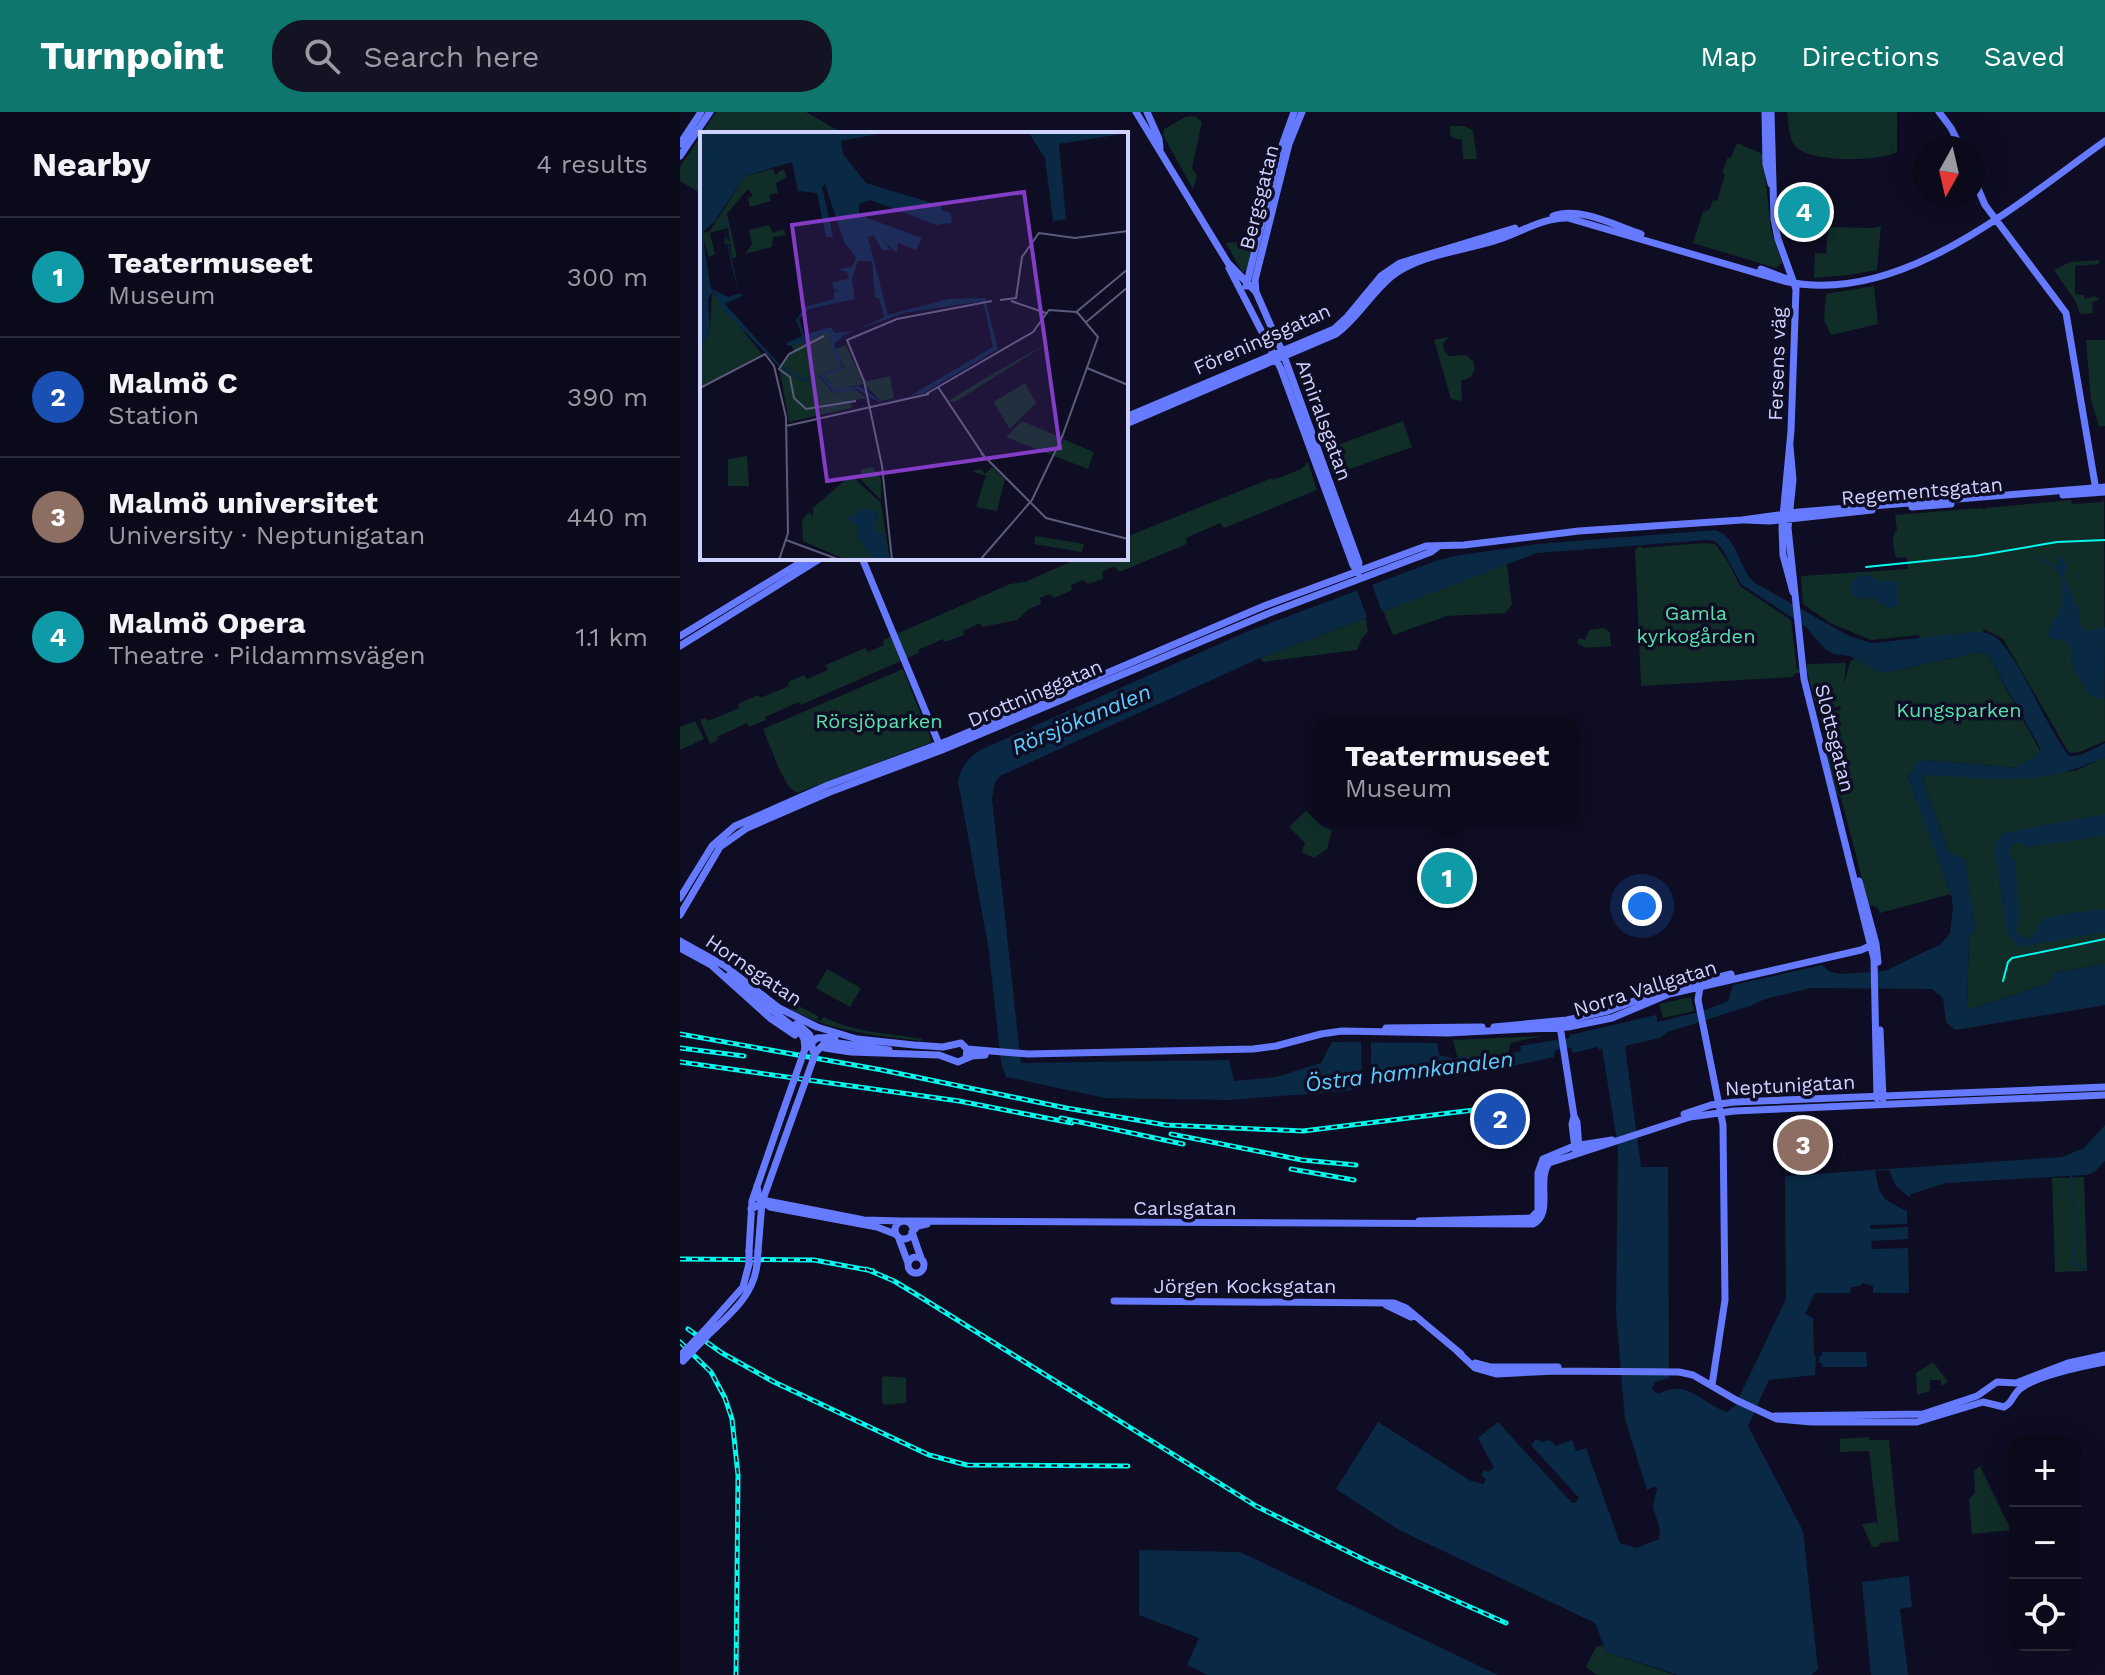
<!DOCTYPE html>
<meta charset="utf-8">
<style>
:root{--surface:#0a0a1a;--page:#131323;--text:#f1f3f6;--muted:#999aa2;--line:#2a2b39;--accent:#0f766e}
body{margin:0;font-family:"Work Sans",sans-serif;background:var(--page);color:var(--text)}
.controls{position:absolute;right:24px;bottom:24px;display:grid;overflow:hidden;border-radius:16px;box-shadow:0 8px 32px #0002}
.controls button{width:72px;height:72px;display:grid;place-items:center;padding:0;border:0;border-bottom:2px solid var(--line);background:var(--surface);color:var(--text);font:40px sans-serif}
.compass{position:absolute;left:1233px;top:24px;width:72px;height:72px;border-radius:50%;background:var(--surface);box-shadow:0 8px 32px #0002;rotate:188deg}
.you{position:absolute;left:962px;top:794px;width:28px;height:28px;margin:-20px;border:6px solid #fff;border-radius:50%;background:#1a73e8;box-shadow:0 0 0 12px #1a73e833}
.badge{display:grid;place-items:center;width:52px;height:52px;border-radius:50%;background:var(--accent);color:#fff;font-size:26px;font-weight:700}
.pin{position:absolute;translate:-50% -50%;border:4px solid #fff;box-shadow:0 2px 8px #0006}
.popup{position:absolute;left:635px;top:606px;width:264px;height:104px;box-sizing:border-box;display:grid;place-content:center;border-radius:16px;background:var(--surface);filter:drop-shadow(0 2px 6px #0005);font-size:26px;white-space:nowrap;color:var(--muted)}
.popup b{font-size:30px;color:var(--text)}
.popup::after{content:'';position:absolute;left:50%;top:100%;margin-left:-16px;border:16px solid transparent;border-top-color:var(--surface)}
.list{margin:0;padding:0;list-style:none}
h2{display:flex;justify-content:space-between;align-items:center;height:104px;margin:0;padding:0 32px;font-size:34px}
h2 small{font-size:26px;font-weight:400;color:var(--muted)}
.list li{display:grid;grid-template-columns:52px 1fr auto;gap:24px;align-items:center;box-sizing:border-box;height:120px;padding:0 32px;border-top:2px solid var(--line)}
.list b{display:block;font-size:30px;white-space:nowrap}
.list p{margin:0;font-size:26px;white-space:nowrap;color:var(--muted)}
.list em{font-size:26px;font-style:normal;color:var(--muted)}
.icon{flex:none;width:44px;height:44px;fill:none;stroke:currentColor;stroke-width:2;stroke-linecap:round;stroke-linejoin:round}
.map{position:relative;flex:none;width:1425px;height:1563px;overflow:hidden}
header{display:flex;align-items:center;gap:48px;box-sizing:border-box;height:112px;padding:0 40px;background:var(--accent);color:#fff}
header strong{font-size:38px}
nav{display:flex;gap:44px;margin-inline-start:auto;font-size:28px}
.search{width:560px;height:72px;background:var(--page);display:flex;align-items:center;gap:20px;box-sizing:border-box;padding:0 28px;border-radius:32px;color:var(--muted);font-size:30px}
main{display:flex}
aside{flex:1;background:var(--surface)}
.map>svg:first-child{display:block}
.green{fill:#102d28}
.water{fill:#0a2945;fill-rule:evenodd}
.pier{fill:#0e0d23}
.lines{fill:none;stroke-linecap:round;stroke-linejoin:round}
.stream{stroke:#0a2945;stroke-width:2}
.secondary{stroke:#667aff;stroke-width:7}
.tram{stroke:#00faed;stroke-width:2}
.rail-casing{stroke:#00faed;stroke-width:5}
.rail{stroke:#0e0d23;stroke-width:2;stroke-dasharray:6;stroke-linecap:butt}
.secondary-bridge{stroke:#667aff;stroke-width:7}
.labels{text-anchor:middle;stroke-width:7;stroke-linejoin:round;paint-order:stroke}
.street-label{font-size:20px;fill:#cfd1ff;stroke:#0e0d23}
.park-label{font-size:20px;fill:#58e2ab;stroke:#0e0d23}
.water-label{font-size:22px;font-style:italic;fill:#5dcdff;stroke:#0e0d23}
.inset-road{fill:none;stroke:#5b5b7b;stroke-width:2}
.view{fill:#833cc5;fill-opacity:0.15;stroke:#833cc5;stroke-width:4}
.inset-edge{fill:none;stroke:#cfd1ff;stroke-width:4}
</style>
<header>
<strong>Turnpoint</strong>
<div class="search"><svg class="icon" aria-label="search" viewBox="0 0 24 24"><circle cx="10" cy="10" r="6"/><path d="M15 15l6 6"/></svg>Search here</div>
<nav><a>Map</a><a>Directions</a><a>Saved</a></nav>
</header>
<main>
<aside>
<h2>Nearby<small>4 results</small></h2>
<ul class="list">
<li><span class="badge" style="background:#0f9aa8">1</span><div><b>Teatermuseet</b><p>Museum</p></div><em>300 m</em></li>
<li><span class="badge" style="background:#1a4fb4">2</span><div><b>Malmö C</b><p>Station</p></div><em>390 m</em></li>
<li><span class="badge" style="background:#8d6e63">3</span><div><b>Malmö universitet</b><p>University · Neptunigatan</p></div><em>440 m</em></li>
<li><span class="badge" style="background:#0f9aa8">4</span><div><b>Malmö Opera</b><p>Theatre · Pildammsvägen</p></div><em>1.1 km</em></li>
</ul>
</aside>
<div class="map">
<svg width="1425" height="1563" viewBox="0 0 1425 1563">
<rect width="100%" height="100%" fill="#0e0d23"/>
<!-- green -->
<path class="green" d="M36,0h90l38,22h-142v60l-22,-13v-14z
M1107,0h110v40c-17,10 -84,10 -100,-4 -9,-8 -8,-25 -10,-36z
M515,4l7,6 -10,46 5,8 -4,13 -30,-54 1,-6 21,-12z
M770,14h14l9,4 4,29h-14l-1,-19 -9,-2 -3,-4z
M1057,31l26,11 8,76 11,33 -6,5 -83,-25 10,-31 7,-3 3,-9 4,1 8,-27 -3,-1 6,-16 2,2z
M1201,114l-4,44 -28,5 -35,3 1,-25 11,1 2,-27 45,1z
M574,129l-8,29 -4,2 -16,-29z
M1419,148v4l-24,2v28l9,1v4l11,-3 4,4 -7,2 1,11 -13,1 -4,-12 -22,-32 16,-8z
M1194,174l4,38 -47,11 -7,-15 2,-26z
M769,225l-6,6 1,7 5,6 17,-1 7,6 2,8 -4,8 -10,4 1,20 -11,-2 -17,-59z
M1406,228h19v86h-6l-8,-26z
M723,309l9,26 -79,28 -9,-25z
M628,350l9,28 -93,38 -4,-5 -34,15 1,6 -68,28 -5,-6 -12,6 1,7 -15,5 -5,-4 -12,5 1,5 -18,8 -4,-4 -10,4 1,6 -12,5 -12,11 -35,7 -2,-4 -17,8 1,4 -19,7 -2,-3 -25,11 1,3 -118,52 -2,-3 -34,15 1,3 -17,7 -2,-4 -30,14 1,3 -8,4 -10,-24 6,-2 2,3 31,-13 -1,-4 20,-9 2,3 29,-12 -1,-4 16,-7 3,4 21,-9 -2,-5 39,-17 3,4 16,-7 -1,-5 127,-56 15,-2 54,-24h47v-21l146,-59 1,2 28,-11z
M1424,386l1,243 -25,11 -10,1 -4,-5 -63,-109 -19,-10 -1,3 -63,7 -1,-4 -48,5 -41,-17 -27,-19 -2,-28 107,-7 -1,-12 -11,1c-2,-10 -6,-20 1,-28l-2,-15 86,-7 4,2 1,-2 85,-8 1,4 31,-2z
M1022,431l13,1 13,18 12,24 51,34 6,49 10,-1v-4l39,-1 -2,21 6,-22 5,-4 26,14h8l91,-20 8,3 52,96 -2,4 -22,13 -87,-8 -21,16 43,118 -71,19 -3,-6 -8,-2 -28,-107 -5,-4 -10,-37 3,-2 -7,-28 9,-2 5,-8 4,-1v-2l-10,2 -1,-4 11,-2 1,-4 -24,4 -10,-38 -11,1 -4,4 -151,9 -6,-137 5,-3 3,2z
M827,452l5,41 -7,8 -58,3 -54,19 -10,-24z
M686,506l2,14 -6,6 -5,12 -94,12 -3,-4z
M924,516l6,4 1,14 -25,2 -9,-5 2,-5 6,2 4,-10z
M223,557l29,73 -135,51 -8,-6 -9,-16 -17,-42z
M15,609l9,18 -24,11v-23z
M1425,645v207l-53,9 -2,10 -83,27 2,-76 6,-3 -10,-72 -16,-6 -27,-74 5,-4 148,-4z
M626,699l16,15 10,4 -5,19 -13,9 -12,-6 3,-9 -16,-16z
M147,857l34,19 -11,19 -34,-19z
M1011,885l3,14 -31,7 -4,-14z
M113,891l25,13 -1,3 3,2 4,-4c31,16 64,16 98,22v2c-47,-6 -90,-9 -132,-32z
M862,924l-31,7 -4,13 -34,2 -16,-2 -4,-16z
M1404,1065l3,94 -32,1 -3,-94z
M1253,1250l15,20 -7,4v-6h-11v11l-13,4 -1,-22z
M204,1264l22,2v25l-21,2 -3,-3v-24z
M1188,1325l1,3h20l10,101 -20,2v3l-7,1 -10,-23 14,-2 2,4 -9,-75 -29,1v-13z
M1300,1354l31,64 -39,4 -3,-34 6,-8 -1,-21z
M923,1533l3,7 69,23h-78l-11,-8 10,-20z"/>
<!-- water -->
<path class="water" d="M1035,418c23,6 23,39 40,53l94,53 23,7 104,-11c6,0 12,0 18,4 23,15 53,93 75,120l12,-1 24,-12v14c-65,30 -109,22 -178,18l-5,4 27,74 16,6 11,72 -7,4 -2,75 83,-27 2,-10 53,-9v41l-150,25 -9,-8 -3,-24 -11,-9 -121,-1 -46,11 -15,7 -82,26 -8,6 -35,8 16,121h27l1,211 -14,4 -3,7 6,5c30,-16 41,8 69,18l8,-6 51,-107 -1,-123 277,-19 22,-9 21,-23v36l-11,11 -7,3 -141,8 -35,11 -7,16 3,1v13l-37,1 1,4 37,-2v12l-37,2 1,8 36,-1 1,45h-36v-7l-11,-3 -2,3 -9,1 -1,6h-35l-10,21 8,4 1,37 2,1 -1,19 -46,5 -21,46 55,105 15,138 -7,6h-133l-72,-23 -11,-29 -196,-93 -63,-41 42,-67 93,59 12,3 3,-5 -5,-4 3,-5 4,2 6,-4 -16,-30 20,-16 74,81h3l4,-5 -48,-53 5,-6 6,3 8,-2 6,6 16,-6 4,11 10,-3 34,95 17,5 22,-9 1,-9 -7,-23 4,-19 -1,-2 -9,4 -22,-71 -9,-107 2,-165 -16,-99 -2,2 -3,-3 -24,6 -2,-5 -16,2 -1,7 -51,11 -117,11 -39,12 -118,9 -124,-2 -99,-21 -5,-15 -12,-111 -31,-170c4,-15 9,-22 22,-31l271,-120 185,-69 18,-5 84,-12zM1028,428l7,1 8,9 18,34 65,43 20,23 7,4 17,2 31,16h8l91,-20 8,3 52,93v4l-24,16 -87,-8 -13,2 -8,17 43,115 2,13 -3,26 -9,11 -56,27 -43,3 -12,-2 -8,-7 -89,20 -5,16 -25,10 -45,11 -2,-7 -86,20 -1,3 -49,8 1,5c-21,5 -40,10 -62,4l-3,4 -17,-4 -2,-12 -105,-1 -11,21 -45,14 -42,4 -5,-21 -208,3 -29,-264 3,-17 5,-6 260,-118 277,-105z
M1380,442l6,11 12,-10 -9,8 -5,13 16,38v13l9,4 16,-4 -1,73 -14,-4c-4,-8 -10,-15 -15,-23 -9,-16 6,-34 -23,-34l-4,-4c1,-11 9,-16 12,-26 3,-8 0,-19 2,-29 -7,-17 -18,-16 -29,-24l18,7 5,5z
M1189,463l9,6h19l2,23c-14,10 -18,-3 -28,-7l-11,2 -8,-4 -2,-11 9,-8z
M1425,702v22l-78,11 -8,-5 -8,4 -2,7 6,8 5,57 -4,11 4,7 6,3 7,-3c3,-6 5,-13 11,-17 9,-5 49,-8 61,-10v23l-86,15 -12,-13 -12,-83 2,-12 7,-6z
M1142,1240h44l1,15h-45v-4h-3v-7h3z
M459,1438l101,2 258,123h-290l-21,-10 12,-27 -60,-23z
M1229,1464l3,31 -12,2 8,66h-37l-9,-93z"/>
<!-- pier -->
<path class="pier" d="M691,470l12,32 -15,6 -12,-32z
M681,926l10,1v45l-9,2z
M1209,1058l7,16 14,12 -6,12 -18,-10 -7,-10 -4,-19z"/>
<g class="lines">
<!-- stream -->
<path class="stream" d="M1391,1063l5,58 -3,29 13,7"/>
<!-- secondary -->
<path class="secondary" d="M456,0l92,151 28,29 28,64 75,207 -2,9
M467,0l12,27 1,9
M1085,0l1,52 5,20
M1091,0l3,107 4,20 18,50 -5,142 -9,96 1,28 10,37
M1259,0l12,16 10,20
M0,32l21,-32
M0,44l30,-44
M1293,65l12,28 81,108 30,177
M873,104c27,-10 63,10 88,18
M549,156l52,101 72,196 5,8
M1081,157l29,11
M566,174l34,-135 14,-39
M576,180l-1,-12 34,-136 13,-32
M446,305l208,-88 13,-12 34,-41 19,-13 115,-35
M446,312l210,-90c22,-16 35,-41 56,-58 29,-22 72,-25 105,-36 22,-7 47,-23 71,-22l216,63c115,27 234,-78 321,-140
M1110,334l3,34 -5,48 16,151 70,280 3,139
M1383,383l42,-3
M1232,395l39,-3
M1065,408l25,1 102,-11
M182,446l77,186
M0,524l128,-78
M0,534l141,-88
M1179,769l17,63 2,18
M0,786l32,-52 23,-20 93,-41 122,-45 314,-134 162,-60 38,-1 115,-14 163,-11 57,-8 306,-25
M0,803l40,-68 27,-19 83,-36 112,-42 325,-136 164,-62 8,-6
M0,829l45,25 54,42 38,19 40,12 57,6 29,2 18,-4 6,6 -1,9
M0,836l31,17 59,53 25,17
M48,864l72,56 4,7 1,10
M1020,875l-2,13 25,125 2,175 -13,85
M117,911l13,12 3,16
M880,914l14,90 3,6 2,26
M814,915l73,-7 41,-9 47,-18 76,-19
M706,916l96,-1
M1200,918l3,68
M145,936l26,4 88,3 19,7 14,-6 13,-1
M125,937l12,-11 18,-1
M287,937l61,5 225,-5 23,-3 45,-12 21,-3 106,2 120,-6 44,-9 57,-24 192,-44 9,-4 4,-10
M136,940l8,-8 7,-2 58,8
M1004,1002l27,-9 24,-3 370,-15
M894,1004l-2,8 3,25
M77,1074l2,13 11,8 107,20 18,7
M71,1097l16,-8 97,19 37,1
M215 1118a9 9 0 1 1 18 0a9 9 0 1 1-18 0Z
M226,1109l627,3c21,-10 3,-44 16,-61l141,-46 44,-6 371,-16
M739,1109l112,-3 7,-7v-38l5,-14 31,-13 38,-6
M233,1119l5,-5 9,-2
M232,1120l9,26
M219,1127l9,24
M69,1139l3,-50 30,-87
M78,1139l4,-49 34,-95
M228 1153a8 8 0 1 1 16 0a8 8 0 1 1-16 0Z
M434,1189l280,2 12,5 55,46
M706,1193l25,12
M23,1220l40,-45 6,-23
M27,1224c22,-21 47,-40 50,-72
M778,1240l17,16 21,6 60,-3 123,1 14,3 43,25 41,19 34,3h106l66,-20 21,5c9,-4 8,-12 16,-18 16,-13 64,-23 85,-27
M795,1251l15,4h68
M1095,1304l148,-2 54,-18 20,-14 19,1 52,-20 37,-8"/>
<!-- tram -->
<path class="tram" d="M1186,455l109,-11 82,-14 48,-2
M1323,869l5,-19 4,-4 93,-19"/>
<defs>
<path id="rail" d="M0,922l202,36 184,38 100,17 137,6 195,-24
M0,936l64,8
M0,950l279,39 113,22
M381,1006l122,26
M491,1022l131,26 54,5
M611,1057l63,11
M0,1147l134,1 59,11
M186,1157l28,12 20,12 342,213 113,56 137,61
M8,1217l34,24 52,29 155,73 38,10 161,1
M0,1230l31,30 14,26 7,21 6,56 -2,200"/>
</defs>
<!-- rail casing -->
<use href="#rail" class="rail-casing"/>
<!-- rail -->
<use href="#rail" class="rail"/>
<!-- secondary-bridge -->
<path class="secondary-bridge" d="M116,995l20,-55
M102,1002l23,-65
M69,1152v-13
M77,1152l1,-13
M0,1244l23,-24
M3,1249l24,-25"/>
</g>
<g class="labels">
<!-- street labels -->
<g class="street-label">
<text transform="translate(579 85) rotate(-76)" y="7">Bergsgatan</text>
<text transform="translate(582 227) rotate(-24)" y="7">Föreningsgatan</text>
<text transform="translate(1097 252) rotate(-88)" y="7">Fersens väg</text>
<text transform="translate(644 308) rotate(70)" y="7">Amiralsgatan</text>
<text transform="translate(1242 379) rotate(-5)" y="7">Regementsgatan</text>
<text transform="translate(355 581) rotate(-23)" y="7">Drottninggatan</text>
<text transform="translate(1155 626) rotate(76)" y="7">Slottsgatan</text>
<text transform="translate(74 858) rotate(34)" y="7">Hornsgatan</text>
<text transform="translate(965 876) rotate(-17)" y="7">Norra Vallgatan</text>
<text transform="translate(1110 973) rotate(-3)" y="7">Neptunigatan</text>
<text x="505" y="1103">Carlsgatan</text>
<text x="565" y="1181">Jörgen Kocksgatan</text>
</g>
<!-- park labels -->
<g class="park-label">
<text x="1016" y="508">Gamla<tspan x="1016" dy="23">kyrkogården</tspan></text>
<text x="1279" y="605">Kungsparken</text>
<text x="199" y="616">Rörsjöparken</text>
</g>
<!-- water labels -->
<g class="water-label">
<text transform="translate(401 607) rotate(-23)" y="8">Rörsjökanalen</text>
<text transform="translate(729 959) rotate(-7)" y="8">Östra hamnkanalen</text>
</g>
</g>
<!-- overview -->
<g transform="translate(20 20)">
<rect width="428" height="428" fill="#0e0d23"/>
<path d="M73,37l2,6 8,-6 4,8 -11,6 2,10 -9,2 2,6 -21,6 -2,-9 5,-2 -5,-7 -21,25 10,43 -5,1 -2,-15 -5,2 -1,-7 6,4 -2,-14 -18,5 5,21 -6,3 -8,-24 9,-2 35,-55zM69,93l3,8 12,-4 2,6 -13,2 -1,10 -27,7 7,-10 -3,-14zM12,160l50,62 -62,33v-38l10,-18zM129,199l12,37 -36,11 -26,-13 15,-15 -4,-8zM350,210l-95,60 -7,-1 46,-28zM146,213l17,37 27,-6 4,22 -13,3 -17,-17 -29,6 -11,-16 20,-7 -9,-18zM79,234l25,16 14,-7 15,18 21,-4 13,9 -17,3 2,7 -63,14zM325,251l11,20 -26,26 -17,-27zM322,289l38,16 -9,18 -45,-18zM363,307l31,13 -6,17 -34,-13zM47,324l2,30h-21v-27zM172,335l9,12v21l-20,-20v-11zM292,335l13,12 -8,32 -21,-4 10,-32 -7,-1 -7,-3 9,-2 4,5zM151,343l30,28 9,57h-44l-43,-19 -1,-21 7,-8 4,4v-8zM335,404l49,8 -2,8 -48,-8z" fill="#102d28"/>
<path d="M0,0h188l-47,9 2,13 23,29 76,23 -1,4 10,3 1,10 -16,2 -66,-25 -11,4v11l63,23 -6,12 -18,-7 -1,10 -14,-12 8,9h-9l-8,-14 -6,1 20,78 60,-16 37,-1 13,51 -74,44 -44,10 -23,-14 -23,4 -15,-18 -15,7 -24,-15 -57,-57 -10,-19 -5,8 2,32 -10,18zM92,30l6,29 19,2 9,44h7l-11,-50 3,-3 19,58 12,16 -3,8 -15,4 8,1 3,7 -17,5 2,7h6l-6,2v7l-29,8 -9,13 6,16 -16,7 2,3 18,-4 23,-11 4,24 9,13 -37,11 -25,-14 -55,-61 17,-8 -1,-3 -12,4 -18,-8 -9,-56 14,-13 7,1 9,46 7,25 -14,-64 3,-6 -12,-3 29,-43zM158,129h14l3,37h4l5,19 -29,14 -20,2 -4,-6 -27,8 -5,-16 10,-10 46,-10 -3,-20zM283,169l10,46 -83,49 -28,6 -23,-16 -24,3 -11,-14 20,-5 -10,-26 10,-9 60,-22zM328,0h100v1l-69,11 7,75 -13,2 -8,-63zM164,376l15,4 -6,18 11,5 4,25 -16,-3 -16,-21 3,-9 -12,-8z" fill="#0a2945" fill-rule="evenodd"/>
<path class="inset-road" d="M300,168l16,-2 6,-41 17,-24 36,5 53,-7M311,169l35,12M375,181l53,-44M385,191l43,-36M124,204l-35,18 -10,15 11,8 4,21 12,11 50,-8M387,236l41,17M238,255l46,69M0,256l65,-34 9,12 12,51 2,116 -9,27M226,262l107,-62 16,-22 28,2 21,25 -36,100 -30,63 -52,60M86,294l143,-32M281,321l65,65 82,21M86,408l54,20M192,428l-10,-94 -18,-85 -17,-41 50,-21 95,-18"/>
<path class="view" d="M324,60l36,256 -233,33 -35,-256z"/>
<rect width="428" height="428" class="inset-edge"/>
</g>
</svg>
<div class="controls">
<button>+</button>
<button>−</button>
<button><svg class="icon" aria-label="locate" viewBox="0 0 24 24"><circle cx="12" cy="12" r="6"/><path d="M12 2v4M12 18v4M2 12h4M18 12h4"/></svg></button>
</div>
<svg class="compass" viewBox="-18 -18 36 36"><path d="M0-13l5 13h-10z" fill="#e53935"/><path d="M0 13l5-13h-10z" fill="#999aa2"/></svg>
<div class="you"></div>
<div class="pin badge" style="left:767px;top:766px;background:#0f9aa8">1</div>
<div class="popup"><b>Teatermuseet</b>Museum</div>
<div class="pin badge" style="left:820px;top:1007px;background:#1a4fb4">2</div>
<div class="pin badge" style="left:1123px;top:1033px;background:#8d6e63">3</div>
<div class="pin badge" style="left:1124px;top:100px;background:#0f9aa8">4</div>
</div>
</main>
